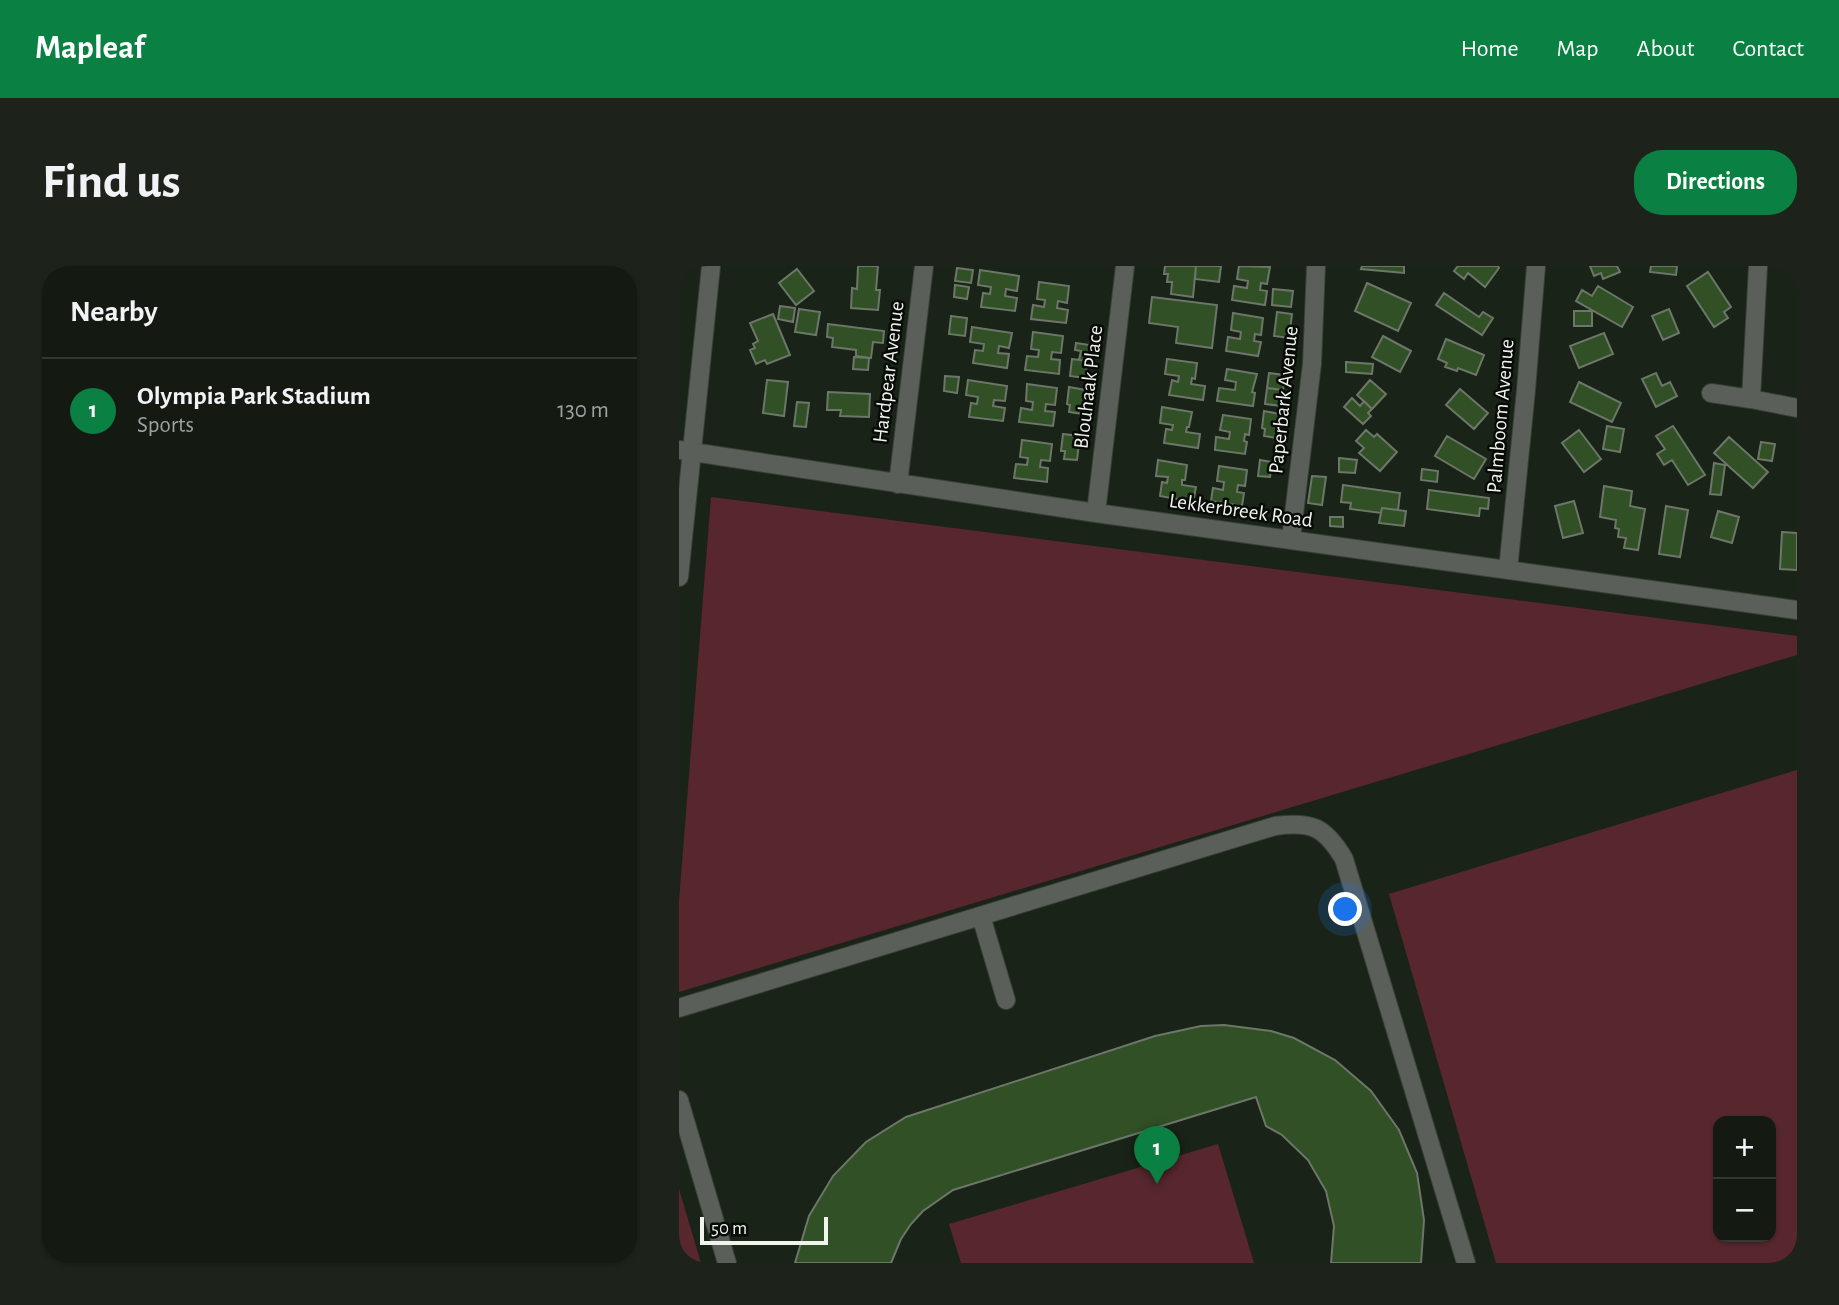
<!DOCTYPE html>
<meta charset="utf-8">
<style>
:root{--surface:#141a12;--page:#1d231b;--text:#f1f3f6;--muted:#9da19f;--line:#333832;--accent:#0b8043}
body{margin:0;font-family:"Alegreya Sans",sans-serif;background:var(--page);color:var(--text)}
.controls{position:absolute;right:21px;bottom:21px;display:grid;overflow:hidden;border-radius:14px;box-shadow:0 2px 5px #0004}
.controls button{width:63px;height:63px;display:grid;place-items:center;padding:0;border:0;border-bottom:2px solid var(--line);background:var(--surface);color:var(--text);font:35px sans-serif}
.scale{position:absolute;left:21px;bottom:18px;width:128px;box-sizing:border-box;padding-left:7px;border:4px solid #eff5ed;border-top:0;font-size:19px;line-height:24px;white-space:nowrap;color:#eff5ed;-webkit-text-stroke:5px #080b07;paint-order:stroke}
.you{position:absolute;left:667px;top:644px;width:24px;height:24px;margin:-18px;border:5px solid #fff;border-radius:50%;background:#1a73e8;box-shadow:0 0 0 10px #1a73e833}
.badge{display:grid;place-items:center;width:46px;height:46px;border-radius:50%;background:var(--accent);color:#fff;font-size:23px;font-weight:700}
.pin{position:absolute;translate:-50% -58px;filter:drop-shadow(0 2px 4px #0008)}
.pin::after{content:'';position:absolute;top:37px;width:24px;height:21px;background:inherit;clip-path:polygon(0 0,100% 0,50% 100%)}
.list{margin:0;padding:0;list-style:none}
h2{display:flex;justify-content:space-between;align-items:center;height:91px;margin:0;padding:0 28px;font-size:30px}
h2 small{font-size:23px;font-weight:400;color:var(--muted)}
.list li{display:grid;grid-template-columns:46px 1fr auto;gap:21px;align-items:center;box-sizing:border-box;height:105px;padding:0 28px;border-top:2px solid var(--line)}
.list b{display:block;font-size:26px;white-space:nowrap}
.list p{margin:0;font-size:23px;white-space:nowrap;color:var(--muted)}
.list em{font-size:23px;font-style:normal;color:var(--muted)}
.map{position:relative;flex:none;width:1118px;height:997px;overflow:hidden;border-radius:28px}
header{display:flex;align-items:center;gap:42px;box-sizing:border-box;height:98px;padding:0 35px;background:var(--accent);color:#fff}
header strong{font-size:33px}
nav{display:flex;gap:38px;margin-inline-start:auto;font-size:24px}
.intro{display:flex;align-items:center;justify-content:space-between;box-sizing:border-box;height:168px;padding:0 42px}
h1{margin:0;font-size:49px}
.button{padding:18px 32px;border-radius:28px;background:var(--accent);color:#fff;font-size:24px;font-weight:700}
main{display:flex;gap:42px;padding:0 42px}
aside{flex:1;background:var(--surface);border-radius:28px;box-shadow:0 2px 5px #0004}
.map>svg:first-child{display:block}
.green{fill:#58272e;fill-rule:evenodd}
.building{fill:#315026;stroke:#6c7669;stroke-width:2}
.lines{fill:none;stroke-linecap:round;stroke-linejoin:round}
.minor-casing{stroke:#384036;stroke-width:20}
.minor{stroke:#5a5f59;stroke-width:18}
.labels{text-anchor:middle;stroke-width:5;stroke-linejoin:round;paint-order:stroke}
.street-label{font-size:21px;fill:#eff5ed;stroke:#080b07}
</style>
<header>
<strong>Mapleaf</strong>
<nav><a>Home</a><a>Map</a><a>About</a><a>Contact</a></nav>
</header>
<div class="intro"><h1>Find us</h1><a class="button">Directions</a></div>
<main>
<aside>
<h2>Nearby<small></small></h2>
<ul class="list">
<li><span class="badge">1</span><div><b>Olympia Park Stadium</b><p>Sports</p></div><em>130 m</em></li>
</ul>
</aside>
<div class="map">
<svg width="1118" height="997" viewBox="0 0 1118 997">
<rect width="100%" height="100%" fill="#1a2318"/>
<!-- green -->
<path class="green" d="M32,231l1086,139v19l-1118,337v-91z
M1118,504v493h-301l-107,-369zM1039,855h53v116h-53z
M539,878l36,119h-293l-12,-39z
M0,923l22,74h-22z"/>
<!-- building -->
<path class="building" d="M179,0h20l-2,24h4l-2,20 -27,-2 1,-20 5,1z
M486,0h31l-3,31 -22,-3 1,-12h-5l1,-8h-4z
M517,0h25l-2,16 -24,-3z
M560,0l31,1 -3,17 -6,-1 -1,7 7,1 -2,14 -33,-5 2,-14 13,2 1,-7 -11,-2z
M683,0h42v7l-43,-4z
M779,0h40l1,2 -14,19 -17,-14 -4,6 -10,-8z
M911,0h27l3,6 -17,7 -2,-6 -7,3z
M972,0h26l-1,9 -26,-3z
M278,2l16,2 -2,13 -16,-2z
M118,3l17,22 -18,14 -17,-22z
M301,4l39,6 -2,15 -11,-2 -1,7 12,2 -2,13 -34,-4 2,-14 7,1 1,-7 -13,-2z
M1029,6l23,35 -7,5 4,6 -14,9 -27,-41z
M360,16l30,4 -2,17 -9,-2 -1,7 11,2 -2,13 -35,-4 2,-14 11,2 1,-7 -8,-1z
M688,17l44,20 -13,28 -43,-20z
M276,19l14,2 -2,12 -13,-2z
M919,20l35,21 -11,20 -46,-26 6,-11 10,6z
M594,23l20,2 -2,16 -19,-2z
M765,27l35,24 4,-5 10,6 -11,17 -46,-30z
M473,31l65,8 -5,43 -36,-5 2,-16 -29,-4z
M101,40l15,2 -2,14 -15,-3z
M120,43l21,3 -4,23 -21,-3z
M990,43l10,24 -16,7 -11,-24z
M895,45h18v15h-18z
M598,46l15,2 -3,24 -15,-2z
M554,47l30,5 -2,17 -6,-1 -1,7 7,1 -3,14 -32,-5 2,-14 12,2 1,-7 -10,-2z
M94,48l17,41 -23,9 -2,-4 -9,4 -6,-14 5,-2 -2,-4 5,-3 -8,-18z
M272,50l16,2 -2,18 -16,-2z
M149,58l56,7 -1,12 -10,-1 -2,16 -15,-2v-6l-24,-3 1,-9 -6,-1z
M293,61l40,6 -3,15 -10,-2 -1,7 11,1 -2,14 -34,-5 2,-13 8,1 1,-7 -14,-2z
M354,66l30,4 -2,17 -9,-1 -1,7 9,1 -1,14 -34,-4 2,-14 11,1 1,-7 -8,-1z
M925,67l9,21 -34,14 -9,-22z
M704,70l28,15 -11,21 -28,-15z
M767,73l38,16 -8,20 -18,-7 -1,3 -12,-4 2,-4 -9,-4z
M397,77l14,2 -2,16 -9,-1 2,-9 -6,-1z
M175,91l15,1 -1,12 -15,-1z
M393,93l16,2 -3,17 -15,-2z
M488,93l30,4 -2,16 -3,-1 -1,6 14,2 -2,14 -34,-5 3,-15 6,2 1,-6 -14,-2z
M667,96l27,2 -1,10 -26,-2z
M548,103l30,5 -5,18 3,1 -2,13 -36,-5 2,-13 16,2 1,-8 -11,-2z
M590,107l16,2 -2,15 -16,-2z
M977,107l6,13 8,-4 7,14 -21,11 -14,-28z
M266,110l14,1 -2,16 -13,-2z
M88,114l21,2 -4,34 -21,-3z
M289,114l39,6 -2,15 -11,-1 -1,6 12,2 -2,13 -34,-4 2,-14 6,1 1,-7 -12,-2z
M691,114l16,14 -14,15 -15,-14z
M900,116l42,21 -9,19 -42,-20z
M348,118l30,4 -2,17 -9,-1 -1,7 10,1 -2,14 -34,-4 2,-14 11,2 1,-8 -7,-1z
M390,121l17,3 -3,24 -14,-2 1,-7 -3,-1z
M588,122l16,2 -2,16 -16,-2z
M781,123l28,24 -14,16 -28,-24z
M149,126l42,2 -1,23 -29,-1 1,-6h-14z
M673,132l8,8 4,-5 8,8 -4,4 3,3 -8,8 -19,-17z
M118,136l12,1 -3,24 -12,-1z
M483,141l30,5 -3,15h-2l-1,5 14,2 -2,14 -34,-5 2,-14 6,1 1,-5 -13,-2z
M585,145l16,3 -3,24 -13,-2 1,-7 -3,-1z
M544,149l28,4 -2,16 -4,-1 -1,7 3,1 -2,12 -30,-4 1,-13 13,2 1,-7 -10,-2z
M928,160l17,3 -4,23 -17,-3z
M994,160l32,49 -17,10 -16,-25 -8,5 -7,-11 8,-5 -9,-13z
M687,164l8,7 3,-3 20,18 -17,19 -21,-18 5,-5 -8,-7z
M900,164l22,29 -17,13 -22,-29z
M384,168l17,2 -3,24 -13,-1 1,-8h-4z
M768,170l39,23 -12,20 -39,-23z
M1050,171l39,35 -15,16 -39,-35z
M343,174l30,4 -2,17 -9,-1 -1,7 8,1 -1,14 -33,-4 2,-14 11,1 1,-7 -8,-1z
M1082,176l14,2 -3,17 -14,-2z
M660,192l18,2 -2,13 -16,-1z
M479,194l29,5 -2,15h-3v5l14,2 -3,15 -33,-6 2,-14 5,1 1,-6 -12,-1z
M581,194l12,2 -2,15 -12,-1z
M1035,197l11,2 -4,30 -11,-1z
M540,200l28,4 -2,16 -7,-1 -1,7 7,1 -2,13 -31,-5 2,-13 10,2 1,-8 -7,-1z
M743,203l16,2 -1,11 -16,-2z
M633,210l14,1 -4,28 -14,-2z
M664,219l57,8 -2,17 -16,-2 -1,5 -31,-4 1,-6 -10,-1z
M925,220l28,5 -2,15 15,3 -7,41 -14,-2 2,-10 -8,-1 1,-8 -4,-1 1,-8 -16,-3z
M750,224l60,8 -1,11 -8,-1 -1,8 -52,-7z
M895,235l9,32 -20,5 -8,-32z
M987,240l22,4 -8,47 -21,-3z
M703,242l24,3 -2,15 -25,-3z
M1039,245l21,6 -7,26 -21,-6z
M651,251h13v10l-13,-1z
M1103,266l15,1v37l-17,-1z
M545,759l47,6 23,7 41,22 36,31 28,39 18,43 7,47 -3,43h-90l3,-37 -8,-35 -18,-31 -26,-25 -16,-9 -10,-29 -303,93 -30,21 -12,13 -10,15 -10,24h-96l14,-47 24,-40 33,-34 40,-25 249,-81 46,-10z"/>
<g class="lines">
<defs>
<path id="minor" d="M1079,0l-7,133 46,9
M1032,127l40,6
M0,184l417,63 701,97
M219,218l26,-218
M417,247l29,-247
M612,273l21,-175 4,-98
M829,304l18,-180 10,-124
M0,311l32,-311
M302,650l25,84
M0,742l596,-182c37,-5 50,1 69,33l122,404
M0,834l48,163"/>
</defs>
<!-- minor casing -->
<use href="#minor" class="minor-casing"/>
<!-- minor -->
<use href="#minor" class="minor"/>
</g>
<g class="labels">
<!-- street labels -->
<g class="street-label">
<text transform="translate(209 106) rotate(-83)" y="7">Hardpear Avenue</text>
<text transform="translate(409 121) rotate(-83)" y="7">Blouhaak Place</text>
<text transform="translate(604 134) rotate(-84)" y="7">Paperbark Avenue</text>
<text transform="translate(821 150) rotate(-85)" y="7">Palmboom Avenue</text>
<text transform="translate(562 244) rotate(8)" y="7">Lekkerbreek Road</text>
</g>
</g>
</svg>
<div class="controls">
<button>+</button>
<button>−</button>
</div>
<div class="scale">50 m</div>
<div class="you"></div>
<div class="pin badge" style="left:478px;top:918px">1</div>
</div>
</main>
